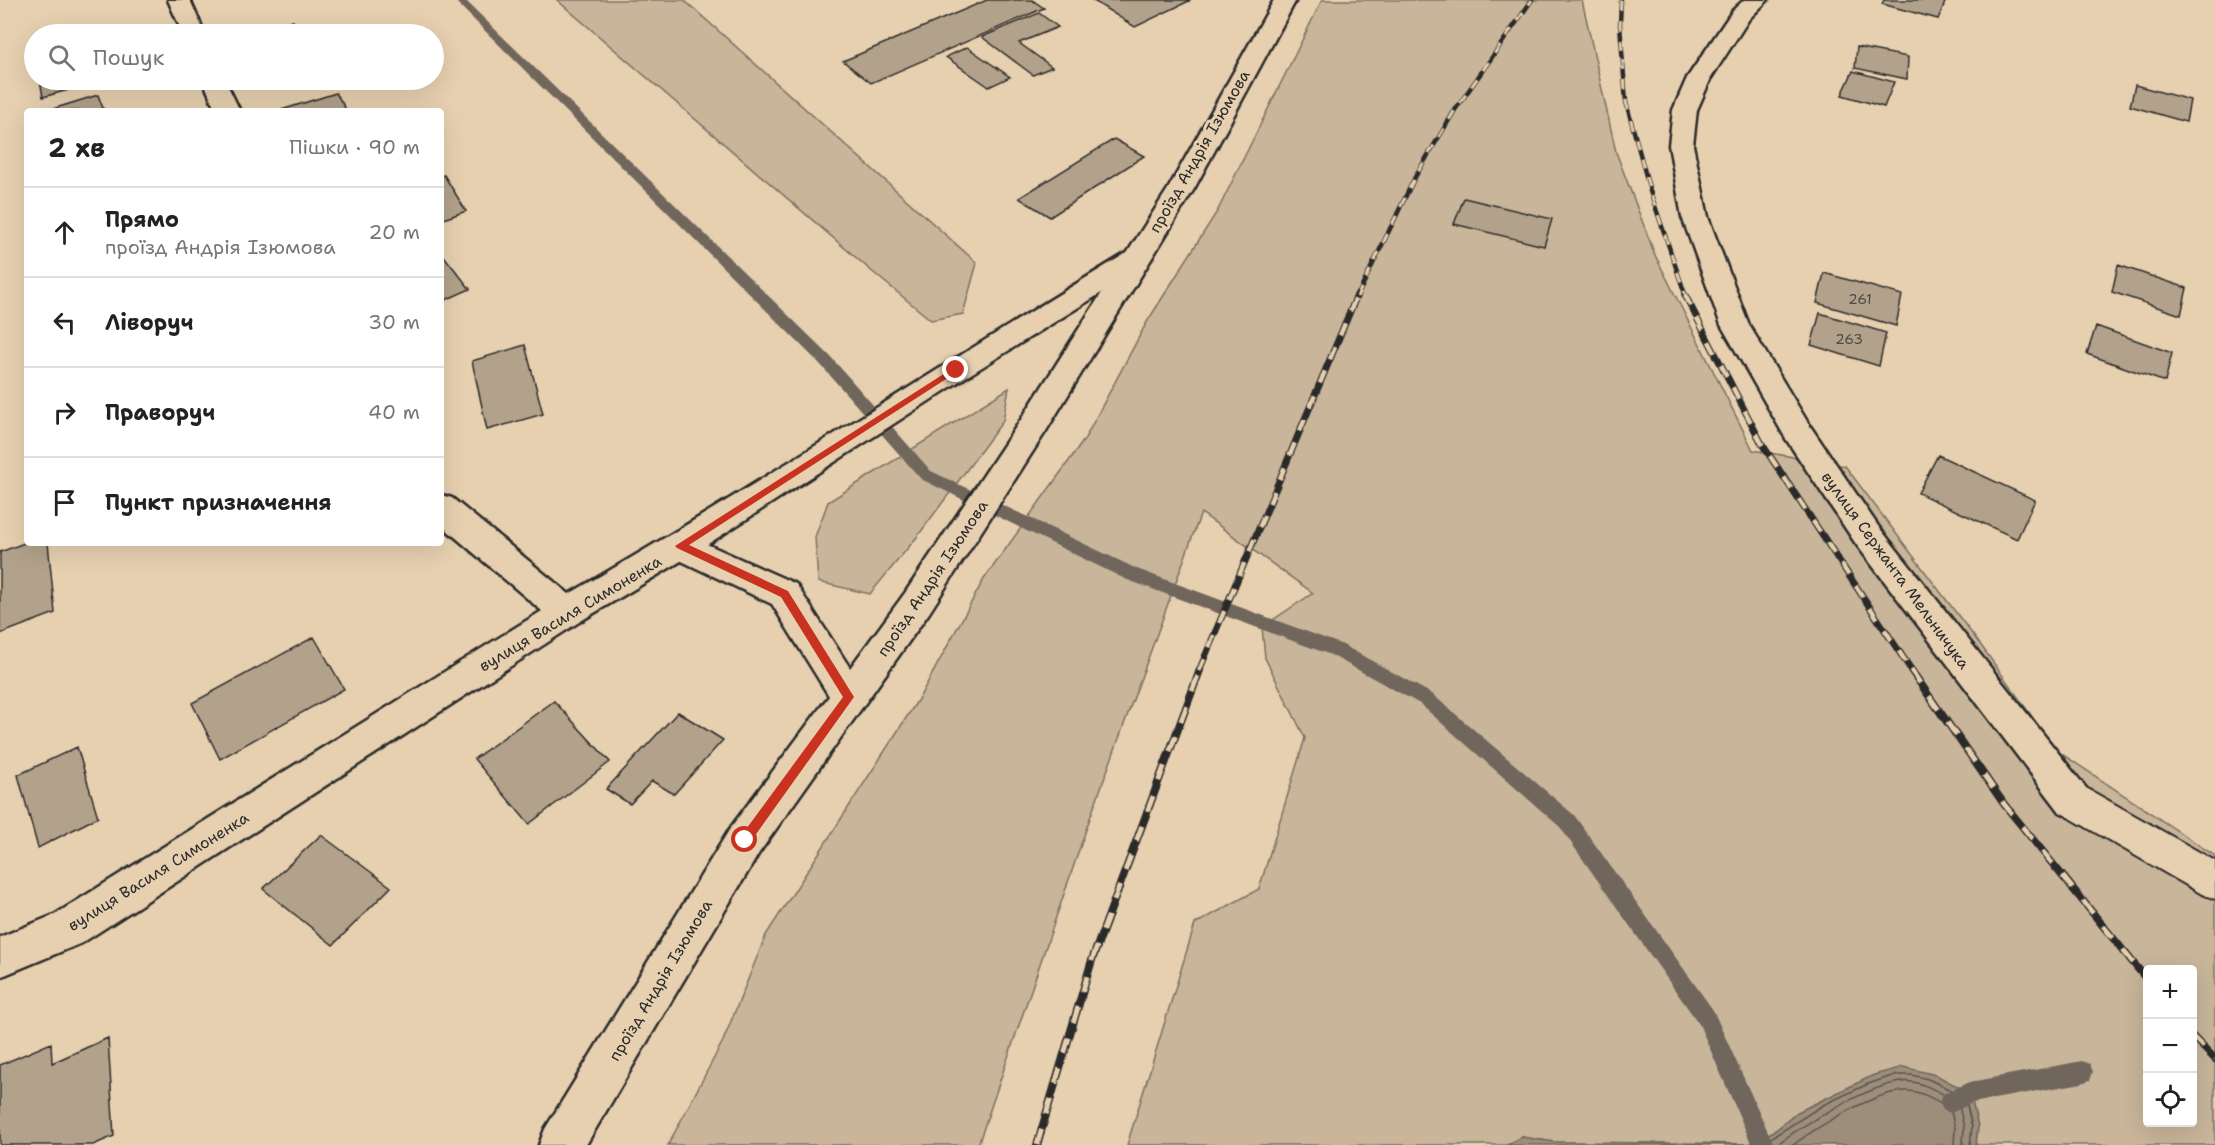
<!DOCTYPE html>
<html lang="uk">
<meta charset="utf-8">
<style>
:root{--surface:#fff;--page:#f6f6f6;--text:#222;--muted:#767676;--line:#e0e0e0}
body{margin:0;font-family:"Shantell Sans",sans-serif;background:var(--page);color:var(--text)}
.controls{position:absolute;right:18px;bottom:18px;display:grid;overflow:hidden;border-radius:6px;box-shadow:0 6px 24px #0002}
.controls button{width:54px;height:54px;display:grid;place-items:center;padding:0;border:0;border-bottom:2px solid var(--line);background:var(--surface);color:var(--text);font:30px sans-serif}
.stop{position:absolute;width:18px;height:18px;margin:-14px;border:4px solid #c8321e;border-radius:50%;background:#fff}
.stop.end{background:#c8321e;border-color:#fff;box-shadow:0 2px 6px #0008}
.list{margin:0;padding:0;list-style:none}
h2{display:flex;justify-content:space-between;align-items:center;height:78px;margin:0;padding:0 24px;font-size:26px}
h2 small{font-size:20px;font-weight:400;color:var(--muted)}
.list li{display:grid;grid-template-columns:39px 1fr auto;gap:18px;align-items:center;box-sizing:border-box;height:90px;padding:0 24px;border-top:2px solid var(--line)}
.list b{display:block;font-size:22px;white-space:nowrap}
.list p{margin:0;font-size:20px;white-space:nowrap;color:var(--muted)}
.list em{font-size:20px;font-style:normal;color:var(--muted)}
.icon{flex:none;width:33px;height:33px;fill:none;stroke:currentColor;stroke-width:2;stroke-linecap:round;stroke-linejoin:round}
.map{position:relative;flex:none;width:2215px;height:1145px;overflow:hidden}
.search{position:absolute;background:var(--surface);box-shadow:0 6px 24px #0002;left:24px;top:24px;width:420px;height:66px;display:flex;align-items:center;gap:15px;box-sizing:border-box;padding:0 21px;border-radius:33px;color:var(--muted);font-size:22px}
.panel{position:absolute;background:var(--surface);box-shadow:0 6px 24px #0002;left:24px;top:108px;width:420px;height:438px;border-radius:6px}
.map>svg:first-child{display:block}
.green{fill:#c8b59a;stroke:#7a7062;stroke-width:1.5;fill-rule:evenodd}
.water{fill:#9d8e7b;stroke:#6f665b;stroke-width:1.5}
.lines{fill:none;stroke-linecap:round;stroke-linejoin:round}
.shore{stroke:#59534b;stroke-width:1.5}
.stream{fill:#6f665b;fill-rule:evenodd}
.building{fill:#b2a28b;stroke:#2b2b2b;stroke-width:1.5}
.lane-casing{stroke:#2b2b2b;stroke-width:4}
.street-casing{stroke:#2b2b2b;stroke-width:5}
.secondary-casing{stroke:#2b2b2b;stroke-width:5}
.lane{fill:#e7d0b0;fill-rule:evenodd}
.street{fill:#e7d0b0;fill-rule:evenodd}
.secondary{fill:#e7d0b0;fill-rule:evenodd}
.rail-far2-casing{stroke:#2b2b2b;stroke-width:4.5}
.rail-far1-casing{stroke:#2b2b2b;stroke-width:7}
.rail-casing{stroke:#2b2b2b;stroke-width:8}
.rail-far2{stroke:#e7d0b0;stroke-width:3;stroke-dasharray:10;stroke-linecap:butt}
.rail-far1{stroke:#e7d0b0;stroke-width:4.5;stroke-dasharray:13;stroke-linecap:butt}
.rail{stroke:#e7d0b0;stroke-width:5;stroke-dasharray:16;stroke-linecap:butt}
.route{fill:#c8321e}
.labels{text-anchor:middle;stroke-width:6;stroke-linejoin:round;paint-order:stroke}
.number-label{font-size:14px;fill:#4d4943}
.street-label{font-size:16px;fill:#2b2b2b;stroke:#e7d0b0}
</style>
<div class="map">
<svg width="2215" height="1145" viewBox="0 0 2215 1145">
<rect width="100%" height="100%" fill="#e7d0b0"/>
<filter id="ink" filterUnits="userSpaceOnUse"><feTurbulence type="fractalNoise" baseFrequency=".0167" numOctaves="2"/><feDisplacementMap in="SourceGraphic" scale="12" xChannelSelector="R" yChannelSelector="G"/><feConvolveMatrix kernelMatrix="1 2 1 2 8 2 1 2 1" color-interpolation-filters="sRGB"/></filter>
<g filter="url(#ink)">
<!-- green -->
<path class="green" d="M557,0h127l293,263 -14,51 -32,6 -56,-46z
M1322,0h260l34,152 39,103 98,195 92,16 137,181 74,103 159,106v289h-239l2,-19 -104,-51 -76,37 -22,18 -26,14 -196,-2 -32,-5 -15,8h-380l68,-221 64,-35 46,-151 -40,-80 -3,-31 51,-34 -112,-80 -111,305 -112,327h-310l55,-104 43,-106 153,-237 65,-119 100,-139 63,-118 71,-112zM2148,970h44v152h-44z
M1009,388l-6,33 -86,116 -47,57 -52,-12 -3,-45 13,-35z"/>
<!-- water -->
<path class="water" d="M1903,1067l33,8 34,18 8,33 -2,19h-469l15,-8 32,5 196,2 26,-14 22,-18 76,-37z"/>
<g class="lines">
<!-- shore -->
<path class="shore" d="M1760,1145l63,-40 45,-21 27,-9h17l16,4 37,18 7,30 -2,18
M1776,1145c28,-21 91,-59 125,-63 19,-3 41,12 57,20l6,25 -1,18
M1793,1145c24,-18 84,-55 114,-54 15,0 30,10 43,17l5,20 -1,17"/>
<!-- stream -->
<path class="stream" d="M454,0h11l365,356 101,115 206,98 206,76 89,49 142,121 139,195 61,135h-22l-53,-121 -139,-197 -140,-123 -89,-49 -206,-76 -204,-100 -101,-115z
M2082,1061l8,3 3,8 -3,8 -8,3 -110,20 -21,10 -8,-3 -3,-8 3,-8 27,-12z"/>
</g>
<!-- building -->
<path class="building" d="M987,0h45l12,8 -173,75 -28,-22z
M1092,0h99l-56,27z
M1884,0h62l-8,19 -56,-15z
M1039,13l19,14 -39,16 33,24 -19,8 -51,-38z
M293,21l5,13h-53z
M967,47l43,30 -21,10 -43,-30z
M1857,47l51,10 -1,22 -52,-11z
M1853,71l41,11 -10,25 -42,-12z
M40,80h64l-61,17z
M2135,85l55,15 -4,22 -56,-16z
M336,93l11,18h-69z
M98,95l6,16h-58z
M1114,139l30,17 -94,61 -31,-19z
M444,175l22,36 -25,9v-44z
M1464,198l88,21 -8,27 -90,-22z
M444,256l26,33 -29,13v-45z
M2118,265l69,23 -6,27 -69,-23z
M1824,273l78,22 -6,31 -79,-23z
M1820,313l66,20 -7,33 -68,-21z
M2096,326l76,27 -7,29 -78,-28z
M525,345l18,69 -56,16 -15,-69z
M1938,455l97,45 -18,39 -99,-46z
M27,542l21,1 7,70 -55,21v-82z
M314,637l30,52 -124,70 -28,-56z
M554,701l56,61 -81,62 -55,-65z
M678,712l45,28 -49,54 -22,-13 -22,23 -24,-15z
M77,747l21,70 -60,31 -20,-73z
M321,835l70,52 -58,58 -70,-56z
M108,1038l6,98 -21,9h-93v-80l51,-22 1,20z"/>
<g class="lines">
<defs>
<path id="lane" d="M2073,784l13,4 129,73v38l-13,-5 -142,-82 -5,-12 5,-12z"/>
<path id="street" d="M168,0h22l15,34h-22z
M1744,0h24l-19,19 -38,59 -14,32 -4,35 15,72 41,108 59,98 70,103 208,262 6,12 -6,12 -13,5 -13,-5 -204,-268 -70,-105 -65,-114 -39,-108 -13,-72 4,-35 14,-32 46,-68z
M203,80h22l15,31h-24z
M1135,251l10,3 3,6 -3,6 -179,111 -275,178 -112,67 -497,321 -82,34v-40l54,-22 488,-304 -101,-86v-30l11,3 117,96c188,-108 371,-228 556,-340z"/>
<path id="secondary" d="M1274,0h22l-102,189 -148,242 -117,182 -170,240 -173,292h-47l6,-16 186,-302 98,-131 -57,-92 -103,-49 -5,-9 5,-9 11,-4 11,4 105,47 54,84 55,-75 119,-178 144,-226z"/>
</defs>
<!-- lane casing -->
<use href="#lane" class="lane-casing"/>
<!-- street casing -->
<use href="#street" class="street-casing"/>
<!-- secondary casing -->
<use href="#secondary" class="secondary-casing"/>
<!-- lane -->
<use href="#lane" class="lane"/>
<!-- street -->
<use href="#street" class="street"/>
<!-- secondary -->
<use href="#secondary" class="secondary"/>
<defs>
<path id="rail-far2" d="M1621,0l-1,25 6,77 24,89 36,106
M1357,297l58,-120 40,-67 77,-110"/>
<path id="rail-far1" d="M1685,295l77,149 150,227
M1199,671l158,-376"/>
<path id="rail" d="M1911,670l93,134 144,177
M2192,1036l23,23
M1037,1145l55,-185 108,-290"/>
</defs>
<!-- rail-far2 casing -->
<use href="#rail-far2" class="rail-far2-casing"/>
<!-- rail-far1 casing -->
<use href="#rail-far1" class="rail-far1-casing"/>
<!-- rail casing -->
<use href="#rail" class="rail-casing"/>
<!-- rail-far2 -->
<use href="#rail-far2" class="rail-far2"/>
<!-- rail-far1 -->
<use href="#rail-far1" class="rail-far1"/>
<!-- rail -->
<use href="#rail" class="rail"/>
</g>
</g>
<!-- route -->
<path class="route" d="M953,368l7,2 -271,175 99,46 66,106 -105,147h-8v-8l102,-139 -62,-100 -104,-49 -2,-2z"/>
<g class="labels">
<!-- number labels -->
<g class="number-label">
<text x="1860" y="304">261</text>
<text x="1849" y="344">263</text>
</g>
<!-- street labels -->
<g class="street-label">
<text transform="translate(1199 151) rotate(-60)" y="6">проїзд Андрія Ізюмова</text>
<text transform="translate(1896 570) rotate(54)" y="6">вулиця Сержанта Мельничука</text>
<text transform="translate(932 578) rotate(-56)" y="6">проїзд Андрія Ізюмова</text>
<text transform="translate(570 613) rotate(-31)" y="6">вулиця Василя Симоненка</text>
<text transform="translate(158 871) rotate(-32)" y="6">вулиця Василя Симоненка</text>
<text transform="translate(660 980) rotate(-59)" y="6">проїзд Андрія Ізюмова</text>
</g>
</g>
</svg>
<div class="controls">
<button>+</button>
<button>−</button>
<button><svg class="icon" aria-label="locate" viewBox="0 0 24 24"><circle cx="12" cy="12" r="6"/><path d="M12 2v4M12 18v4M2 12h4M18 12h4"/></svg></button>
</div>
<div class="stop" style="left:745px;top:840px"></div>
<div class="stop end" style="left:956px;top:370px"></div>
<div class="search"><svg class="icon" aria-label="search" viewBox="0 0 24 24"><circle cx="10" cy="10" r="6"/><path d="M15 15l6 6"/></svg>Пошук</div>
<section class="panel">
<h2>2 хв<small>Пішки · 90 m</small></h2>
<ul class="list">
<li><svg class="icon" aria-label="ahead" viewBox="0 0 24 24"><path d="M12 20V5M6 11l6-6 6 6"/></svg><div><b>Прямо</b><p>проїзд Андрія Ізюмова</p></div><em>20 m</em></li>
<li><svg class="icon" aria-label="left" viewBox="0 0 24 24"><path d="M17 20v-9H6M10 6l-5 5 5 5"/></svg><div><b>Ліворуч</b></div><em>30 m</em></li>
<li><svg class="icon" aria-label="right" viewBox="0 0 24 24"><path d="M7 20v-9h11M14 6l5 5-5 5"/></svg><div><b>Праворуч</b></div><em>40 m</em></li>
<li><svg class="icon" aria-label="arrive" viewBox="0 0 24 24"><path d="M6 21V4h12l-3 4 3 4H6"/></svg><div><b>Пункт призначення</b></div></li>
</ul>
</section>
</div>
